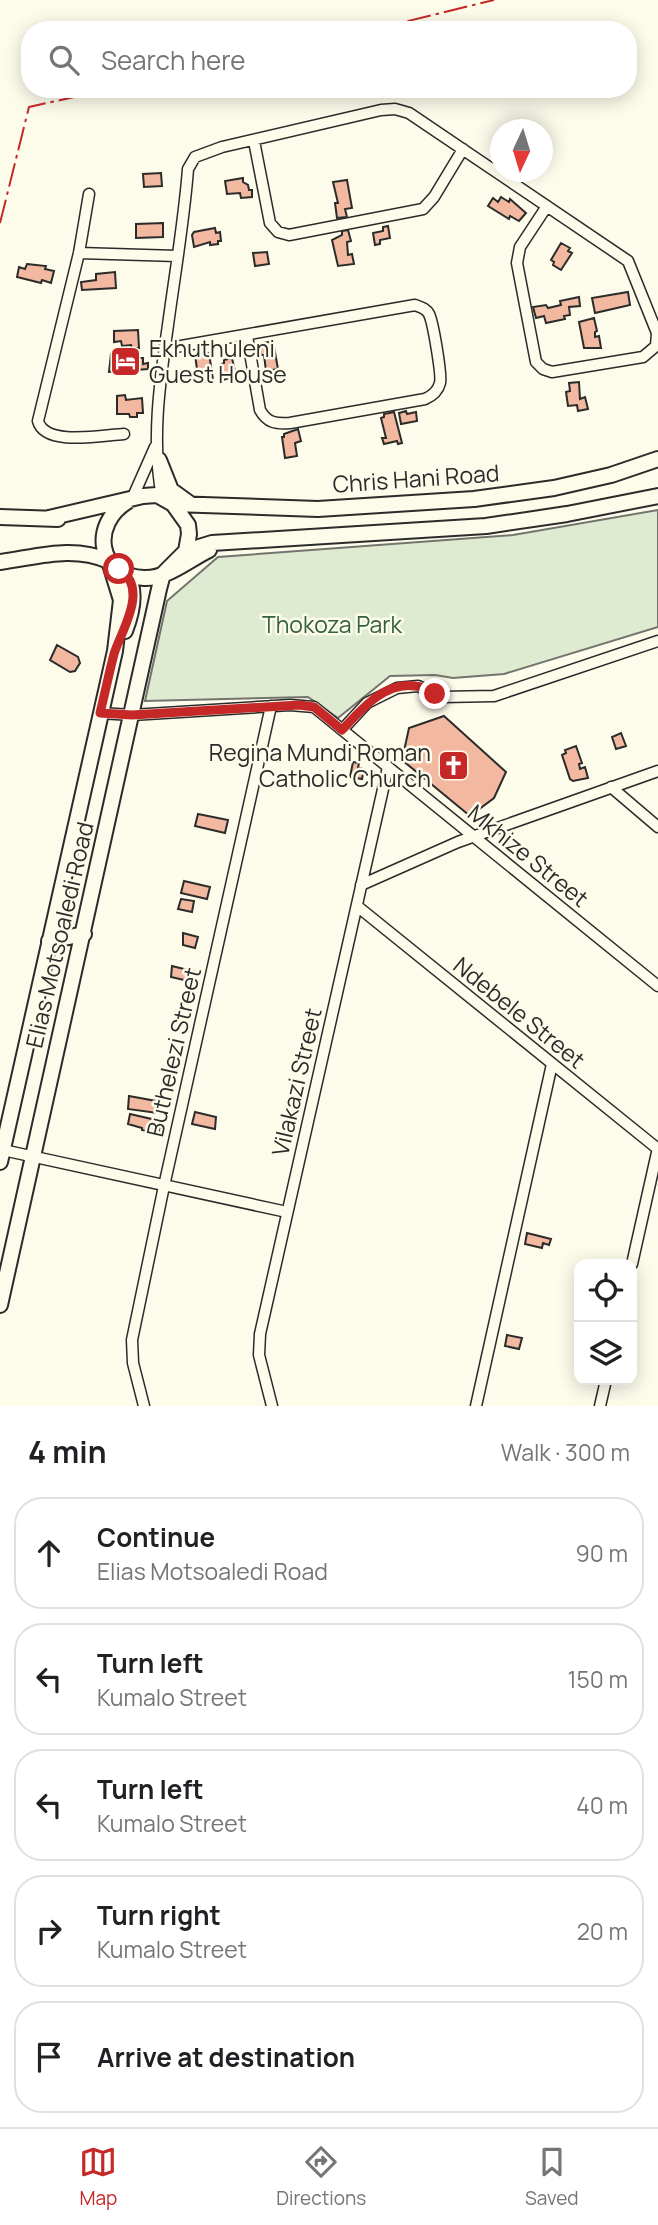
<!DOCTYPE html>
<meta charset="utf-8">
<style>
:root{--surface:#fff;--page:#f2f2f2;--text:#202124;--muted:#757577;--line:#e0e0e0;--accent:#c62828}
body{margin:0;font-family:Manrope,sans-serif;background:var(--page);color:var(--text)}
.controls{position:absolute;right:21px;bottom:21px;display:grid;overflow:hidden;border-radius:14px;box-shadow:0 4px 18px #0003}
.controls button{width:63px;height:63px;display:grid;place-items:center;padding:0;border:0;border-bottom:2px solid var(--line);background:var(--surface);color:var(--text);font:35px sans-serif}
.compass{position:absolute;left:490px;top:119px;width:63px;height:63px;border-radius:50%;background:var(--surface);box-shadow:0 4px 18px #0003;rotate:184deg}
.stop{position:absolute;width:21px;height:21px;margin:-16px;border:5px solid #c62828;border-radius:50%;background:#fff}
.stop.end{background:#c62828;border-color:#fff;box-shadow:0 2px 7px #0008}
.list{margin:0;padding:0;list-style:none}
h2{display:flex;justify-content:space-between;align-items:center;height:91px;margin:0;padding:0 28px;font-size:30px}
h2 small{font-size:23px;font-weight:400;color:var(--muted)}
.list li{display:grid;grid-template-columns:46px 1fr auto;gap:21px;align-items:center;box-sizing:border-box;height:112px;margin:0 14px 14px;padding:0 14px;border:2px solid var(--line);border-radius:28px}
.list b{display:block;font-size:26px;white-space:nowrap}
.list p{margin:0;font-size:23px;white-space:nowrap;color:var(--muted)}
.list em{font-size:23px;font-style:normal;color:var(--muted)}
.icon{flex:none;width:38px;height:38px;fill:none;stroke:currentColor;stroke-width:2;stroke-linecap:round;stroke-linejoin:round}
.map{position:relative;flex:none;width:658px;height:1406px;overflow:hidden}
.search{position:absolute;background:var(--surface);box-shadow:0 4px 18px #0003;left:21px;right:21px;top:21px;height:77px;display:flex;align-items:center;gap:18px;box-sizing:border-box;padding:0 24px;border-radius:28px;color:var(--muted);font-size:26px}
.sheet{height:721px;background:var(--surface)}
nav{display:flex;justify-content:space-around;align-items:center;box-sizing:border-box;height:98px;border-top:2px solid var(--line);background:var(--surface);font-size:19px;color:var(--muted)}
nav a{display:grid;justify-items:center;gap:4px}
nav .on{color:var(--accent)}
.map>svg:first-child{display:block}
.green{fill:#deebd1;stroke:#74746e;stroke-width:2}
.building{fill:#f2b8a0;stroke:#2b2b2b;stroke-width:2}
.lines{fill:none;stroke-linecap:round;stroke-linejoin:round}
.street-casing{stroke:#2b2b2b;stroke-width:13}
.secondary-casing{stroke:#2b2b2b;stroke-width:18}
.street{stroke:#fdfbea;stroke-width:10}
.secondary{stroke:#fdfbea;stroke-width:14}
.power{stroke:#c62828;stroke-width:2;stroke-dasharray:24 5 3.5 5;stroke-linecap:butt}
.route{stroke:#c62828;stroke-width:9}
.labels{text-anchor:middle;stroke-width:5;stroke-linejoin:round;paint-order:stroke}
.poi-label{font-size:23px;fill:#2b2b2b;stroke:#fdfbea;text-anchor:start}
.street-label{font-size:23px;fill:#2b2b2b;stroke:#fdfbea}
.park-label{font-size:23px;fill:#34623c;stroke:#fdfbea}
</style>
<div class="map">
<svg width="658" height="1406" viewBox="0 0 658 1406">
<rect width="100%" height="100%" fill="#fdfbea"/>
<!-- green -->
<path class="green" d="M658,510v117l-154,47 -51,4 -18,-3 -45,1 -52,42 -30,-21 -163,4 22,-100 51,-44 295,-22z"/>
<!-- building -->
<path class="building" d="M161,173l1,13 -18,1 -1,-13z
M243,178v4l5,3 1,5h3v7l-11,1 -1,-5 -13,1 -2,-13z
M347,180l5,28 -7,1 2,8 -10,1 -2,-15h3l-5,-21z
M501,197l8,5 1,-3 16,14 -7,8 -9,-5 -1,3 -21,-13 5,-8 5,4z
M163,223v14l-27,1v-14z
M388,226l2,12 -10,2v4l-5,1 -2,-12 10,-2v-4z
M215,228l1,5 4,-1 1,9h-3v3l-8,1v-3l-16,5 -2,-12 2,-3z
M348,230l3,11 -4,1 1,13 4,-1 2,10 -16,2 -6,-26 10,-5v-4z
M561,243l9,5 -2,3 4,2 -11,17 -8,-5 1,-3 -3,-2z
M267,252l2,12 -14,2 -2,-13z
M27,264l19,2 -1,3 9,2 -3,12 -9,-3 -1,3 -24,-6 2,-10 6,2z
M115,272l1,16 -34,2 -1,-8 15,-2v-6z
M628,292l2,13 -35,8 -3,-15z
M579,297l1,9 -11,1 1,8 -6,1 1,3 -19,4 -2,-7 -8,2 -3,-11 13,-2 2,3 13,-3 -1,-4z
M594,318l3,13 -2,1v5l4,-1 2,12h-17l-5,-26z
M138,330l1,18h-7l-1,-3 -9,1 -1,-5 -7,1v-11z
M273,341l5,28 -12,2 -2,-16h-3l-2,-11z
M137,352l1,6h5v6l5,-1v6l-39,3 2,-18z
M209,353l4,27 -14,3 -4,-28z
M232,358l4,18 -13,4 -3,-15 4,-2v-3z
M579,382l1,17 5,-2 3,12 -10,2 -1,-6 -9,1 -2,-14 4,-1 -1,-8z
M125,395l1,5 16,-2 1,15h-6v4h-7l-1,-3h-12v-18z
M406,411l1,3 9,-2 1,9 -16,3 -2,-11z
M394,412l8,31 -4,1 -1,-3 -13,3 -2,-6h4l-5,-20 3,-1v-3z
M298,429l3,12 -6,2 2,13 -12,2 -3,-21h2v-3z
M57,645l21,12 2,6 -5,8 -5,1 -20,-12z
M444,716l62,56 -12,26 -24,18 -68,-56 7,-32z
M621,733l5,13 -10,3 -4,-12z
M576,746l6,17 -3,1 1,5 5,-2 3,11 -15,3 -3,-2 -8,-24 4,-2 -1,-3z
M353,762l6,1 -1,5 6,1 -2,10 -12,-2z
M198,814l30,6 -3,13 -30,-7z
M184,881l26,6 -3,12 -26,-6z
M181,899l13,2 -2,11 -14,-3z
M183,933l15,4 -3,11 -12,-3z
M172,966l24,6 -3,10 -22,-5z
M129,1096l27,5 3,4 -2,8 -29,-4z
M195,1112l21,5 -1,12 -23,-5z
M130,1114l26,6 -1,2 7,2 -3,10 -17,-4v-2l-14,-4z
M527,1233l24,6 -2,6 -6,-2 -1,5 -17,-4z
M507,1335l15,3 -3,11 -14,-3z"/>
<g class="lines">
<defs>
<path id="street" d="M254,141l16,82 8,9 11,3 134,-26 11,-12 29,-48
M89,194l-10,59 -41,168c7,26 65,14 86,13
M79,253l98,3
M164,349l251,-44c5,2 11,3 14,9 4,8 13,61 11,69 -2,8 -8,13 -15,16l-135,24c-14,1 -23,0 -30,-13l-13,-74
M162,497c-11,-56 -2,-117 6,-172 7,-52 16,-104 20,-156l7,-12 27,-10 159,-37 14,-1 14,4 219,148 29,72 -1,13 -13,11 -91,15 -9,-3 -7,-7 -19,-99 3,-16 27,-41
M132,499l23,-52
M100,713l32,2 158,-10 24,2 344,279
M342,730l25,-27 30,-15 21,-2 24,11 52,-1 164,-55
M611,787l47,40
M361,885l97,-43 200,-71
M357,906l301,243
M3,1150l284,62
M632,1264l26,-116
M144,1406l-11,-43 -1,-23 32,-154 107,-480
M272,1406l-13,-51 1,-21 128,-567
M476,1406l76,-342
M600,1406l6,-26"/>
<path id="secondary" d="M159,460l12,30 18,13
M128,501c-38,23 -31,75 16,77 23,1 46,-19 65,-28
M173,504l145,5 156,-10 80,-11 57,-13 47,-16
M0,517l58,2
M186,551l26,-8 274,-17 81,-12 91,-18
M0,562c38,-5 72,-17 109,-1l12,39 -6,51 -115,511
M125,631c7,-18 13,-42 0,-58
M49,941l35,-7
M0,1305l159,-716 4,-15 23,-23 3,-17 -1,-9 -15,-21 -16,-9 -14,1 -94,22"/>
</defs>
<!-- street casing -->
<use href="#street" class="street-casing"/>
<!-- secondary casing -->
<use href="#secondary" class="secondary-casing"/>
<!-- street -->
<use href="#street" class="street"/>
<!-- secondary -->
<use href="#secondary" class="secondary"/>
<!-- power -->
<path class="power" d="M371,30l123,-30
M0,223l29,-116 81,-18"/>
</g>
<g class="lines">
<!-- route -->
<path class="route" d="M119,569c31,19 2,62 -5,85 -5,19 -9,39 -14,59l32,2 167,-10 15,2 28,23c19,-20 43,-49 73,-44 7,0 14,5 20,8"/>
</g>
<!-- icons -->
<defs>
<symbol id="hotel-square" viewBox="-11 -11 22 22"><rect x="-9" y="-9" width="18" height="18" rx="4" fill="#c62828" stroke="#fdfbea"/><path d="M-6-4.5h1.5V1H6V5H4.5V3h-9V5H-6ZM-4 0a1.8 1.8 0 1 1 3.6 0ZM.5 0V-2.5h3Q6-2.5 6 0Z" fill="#fff"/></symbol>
<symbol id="church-square" viewBox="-11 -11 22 22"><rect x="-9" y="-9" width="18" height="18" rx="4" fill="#c62828" stroke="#fdfbea"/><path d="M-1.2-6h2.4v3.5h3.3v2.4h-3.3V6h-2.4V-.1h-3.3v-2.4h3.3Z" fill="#fff"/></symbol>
</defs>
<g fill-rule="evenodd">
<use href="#hotel-square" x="108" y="344" width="35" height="35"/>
<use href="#church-square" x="436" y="748" width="35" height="35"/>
</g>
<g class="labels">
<!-- poi labels -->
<g class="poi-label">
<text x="149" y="357">Ekhuthuleni<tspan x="149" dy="26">Guest House</tspan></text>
<text x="431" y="761" text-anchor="end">Regina Mundi Roman<tspan x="431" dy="26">Catholic Church</tspan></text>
</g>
<!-- street labels -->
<g class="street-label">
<text transform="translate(416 479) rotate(-4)" y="8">Chris Hani Road</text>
<text transform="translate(528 856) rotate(39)" y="8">Mkhize Street</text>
<text transform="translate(60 935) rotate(-77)" y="8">Elias Motsoaledi Road</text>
<text transform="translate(519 1013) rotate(39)" y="8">Ndebele Street</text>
<text transform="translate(174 1052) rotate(-77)" y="8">Buthelezi Street</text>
<text transform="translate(297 1082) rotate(-77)" y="8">Vilakazi Street</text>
</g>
<!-- park labels -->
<g class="park-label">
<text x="332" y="633">Thokoza Park</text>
</g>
</g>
</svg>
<div class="controls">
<button><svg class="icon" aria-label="locate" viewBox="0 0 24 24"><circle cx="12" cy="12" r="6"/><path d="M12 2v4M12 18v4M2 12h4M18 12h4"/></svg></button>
<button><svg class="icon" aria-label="layers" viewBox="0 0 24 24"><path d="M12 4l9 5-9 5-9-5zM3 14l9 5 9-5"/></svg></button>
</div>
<svg class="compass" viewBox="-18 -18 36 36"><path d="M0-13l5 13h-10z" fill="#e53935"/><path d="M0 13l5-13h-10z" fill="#757577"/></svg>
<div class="stop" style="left:119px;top:569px"></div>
<div class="stop end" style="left:435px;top:694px"></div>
<div class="search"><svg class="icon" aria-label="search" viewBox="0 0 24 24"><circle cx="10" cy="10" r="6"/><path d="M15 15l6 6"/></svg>Search here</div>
</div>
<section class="sheet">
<h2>4 min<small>Walk · 300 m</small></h2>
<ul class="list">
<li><svg class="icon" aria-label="ahead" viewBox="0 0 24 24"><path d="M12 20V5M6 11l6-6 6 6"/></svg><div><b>Continue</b><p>Elias Motsoaledi Road</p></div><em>90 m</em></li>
<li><svg class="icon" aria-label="left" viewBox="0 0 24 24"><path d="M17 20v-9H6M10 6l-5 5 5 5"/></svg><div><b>Turn left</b><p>Kumalo Street</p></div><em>150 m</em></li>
<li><svg class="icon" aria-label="left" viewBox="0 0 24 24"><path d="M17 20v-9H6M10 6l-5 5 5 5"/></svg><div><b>Turn left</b><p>Kumalo Street</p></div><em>40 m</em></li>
<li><svg class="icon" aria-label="right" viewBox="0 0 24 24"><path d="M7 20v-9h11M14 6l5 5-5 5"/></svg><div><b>Turn right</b><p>Kumalo Street</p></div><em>20 m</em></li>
<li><svg class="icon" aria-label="arrive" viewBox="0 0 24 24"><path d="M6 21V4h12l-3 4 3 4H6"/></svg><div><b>Arrive at destination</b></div></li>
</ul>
</section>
<nav>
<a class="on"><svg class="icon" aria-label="map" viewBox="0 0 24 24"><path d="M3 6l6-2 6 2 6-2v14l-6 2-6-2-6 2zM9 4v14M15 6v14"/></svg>Map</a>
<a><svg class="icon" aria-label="directions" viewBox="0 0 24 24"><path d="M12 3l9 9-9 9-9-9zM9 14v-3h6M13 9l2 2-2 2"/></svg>Directions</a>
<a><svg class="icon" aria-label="saved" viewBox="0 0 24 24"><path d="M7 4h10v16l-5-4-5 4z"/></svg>Saved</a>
</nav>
